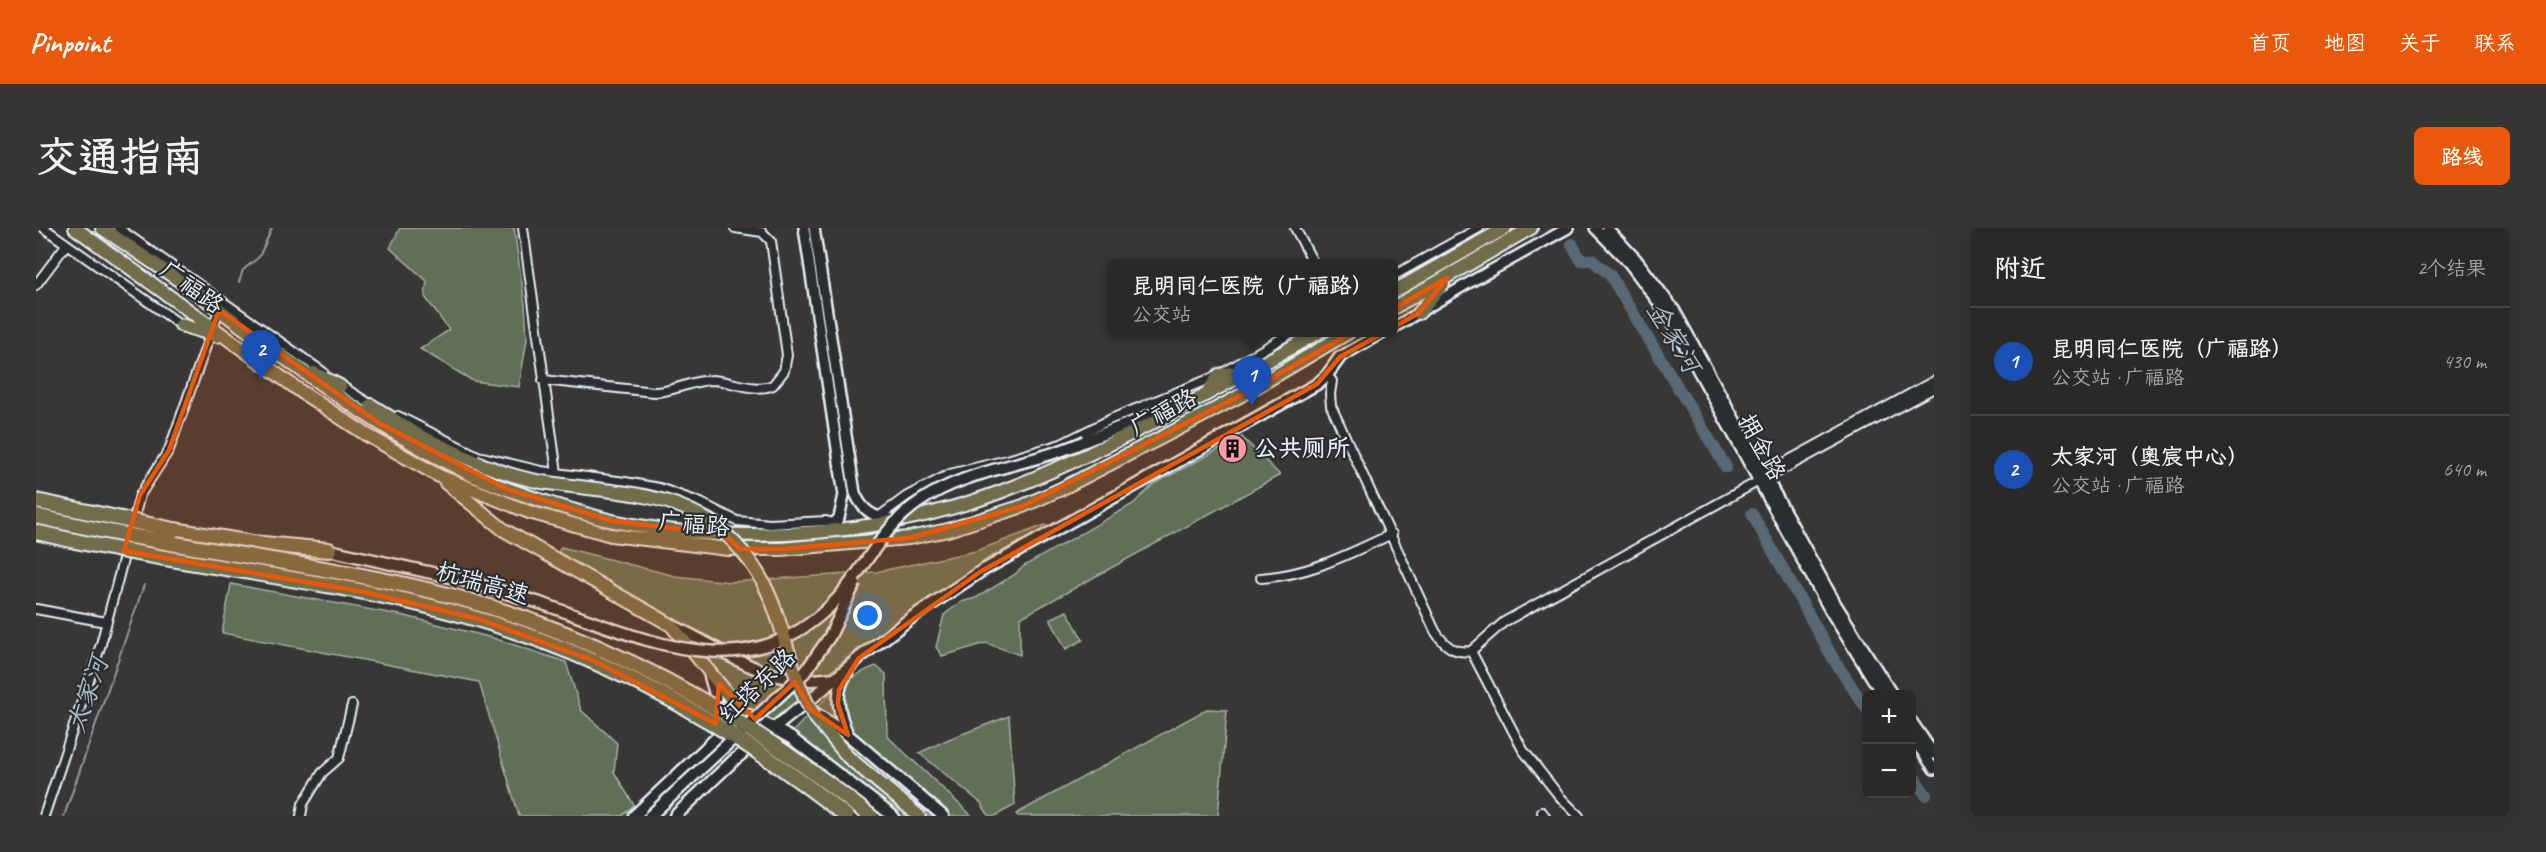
<!DOCTYPE html>
<html lang="zh">
<meta charset="utf-8">
<style>
:root{--surface:#2a2928;--page:#363534;--text:#f1f3f6;--muted:#a5a6a8;--line:#464545;--accent:#ea580c}
body{margin:0;font-family:Caveat,"LXGW WenKai TC",sans-serif;background:var(--page);color:var(--text)}
.controls{position:absolute;right:18px;bottom:18px;display:grid;overflow:hidden;border-radius:9px;box-shadow:0 6px 24px #0002}
.controls button{width:54px;height:54px;display:grid;place-items:center;padding:0;border:0;border-bottom:2px solid var(--line);background:var(--surface);color:var(--text);font:30px sans-serif}
.you{position:absolute;left:832px;top:388px;width:21px;height:21px;margin:-15px;border:4px solid #fff;border-radius:50%;background:#1a73e8;box-shadow:0 0 0 9px #1a73e833}
.badge{display:grid;place-items:center;width:39px;height:39px;border-radius:50%;background:var(--accent);color:#fff;font-size:20px;font-weight:700}
.pin{position:absolute;translate:-50% -50px;filter:drop-shadow(0 2px 3px #0008)}
.pin::after{content:'';position:absolute;top:32px;width:21px;height:18px;background:inherit;clip-path:polygon(0 0,100% 0,50% 100%)}
.popup{position:absolute;left:1071px;top:31px;width:291px;height:78px;box-sizing:border-box;display:grid;place-content:center;border-radius:9px;background:var(--surface);filter:drop-shadow(0 2px 4px #0005);font-size:20px;white-space:nowrap;color:var(--muted)}
.popup b{font-size:22px;color:var(--text)}
.popup::after{content:'';position:absolute;left:50%;top:100%;margin-left:-12px;border:12px solid transparent;border-top-color:var(--surface)}
.list{margin:0;padding:0;list-style:none}
h2{display:flex;justify-content:space-between;align-items:center;height:78px;margin:0;padding:0 24px;font-size:26px}
h2 small{font-size:20px;font-weight:400;color:var(--muted)}
.list li{display:grid;grid-template-columns:39px 1fr auto;gap:18px;align-items:center;box-sizing:border-box;height:108px;padding:0 24px;border-top:2px solid var(--line)}
.list b{display:block;font-size:22px;white-space:nowrap}
.list p{margin:0;font-size:20px;white-space:nowrap;color:var(--muted)}
.list em{font-size:20px;font-style:normal;color:var(--muted)}
.map{position:relative;flex:none;width:1898px;height:588px;overflow:hidden;border-radius:9px}
header{display:flex;align-items:center;gap:36px;box-sizing:border-box;height:84px;padding:0 30px;background:var(--accent);color:#fff}
header strong{font-size:28px}
nav{display:flex;gap:33px;margin-inline-start:auto;font-size:21px}
.intro{display:flex;align-items:center;justify-content:space-between;box-sizing:border-box;height:144px;padding:0 36px}
h1{margin:0;font-size:42px}
.button{padding:15px 27px;border-radius:9px;background:var(--accent);color:#fff;font-size:21px;font-weight:700}
main{display:flex;gap:36px;padding:0 36px}
aside{flex:1;background:var(--surface);border-radius:9px;box-shadow:0 6px 24px #0002}
.map>svg:first-child{display:block}
.green{fill:#616f56;stroke:#a4b0a7;stroke-width:1.5}
.lines{fill:none;stroke-linecap:round;stroke-linejoin:round}
.stream{stroke:#929ea9;stroke-width:2}
.river{stroke:#586774;stroke-width:12}
.minor-casing{stroke:#e8f1f8;stroke-width:12}
.tertiary-casing{stroke:#e8f1f8;stroke-width:14}
.secondary-casing{stroke:#e8f1f8;stroke-width:15}
.primary-casing{stroke:#e8f1f8;stroke-width:16}
.motorway-casing{stroke:#e8f1f8;stroke-width:18}
.minor{stroke:#2a2d2e;stroke-width:8}
.tertiary{stroke:#2a2d2e;stroke-width:9}
.secondary{stroke:#2a2d2e;stroke-width:10}
.primary{stroke:#716d4b;stroke-width:12}
.motorway{stroke:#716d4b;stroke-width:14}
.secondary-bridge-casing{stroke:#e8f1f8;stroke-width:15;stroke-linecap:butt}
.primary-bridge-casing{stroke:#e8f1f8;stroke-width:16;stroke-linecap:butt}
.motorway-bridge-casing{stroke:#e8f1f8;stroke-width:18;stroke-linecap:butt}
.secondary-bridge{stroke:#2a2d2e;stroke-width:10}
.primary-bridge{stroke:#716d4b;stroke-width:12}
.motorway-bridge{stroke:#716d4b;stroke-width:14}
.marked{fill:#e8590c;fill-opacity:0.2;stroke:#e8590c;stroke-width:4.5;stroke-linejoin:round}
.labels{text-anchor:middle;stroke-width:4.5;stroke-linejoin:round;paint-order:stroke}
.street-label{font-size:24px;fill:#e8f1f8;stroke:#2a2d2e}
.poi-label{font-size:24px;font-weight:bold;fill:#e8f1f8;stroke:#2a2d2e;text-anchor:start}
.water-label{font-size:26px;font-style:italic;fill:#aebac3;stroke:#2a2d2e}
</style>
<header>
<strong>Pinpoint</strong>
<nav><a>首页</a><a>地图</a><a>关于</a><a>联系</a></nav>
</header>
<div class="intro"><h1>交通指南</h1><a class="button">路线</a></div>
<main>
<div class="map">
<svg width="1898" height="588" viewBox="0 0 1898 588">
<rect width="100%" height="100%" fill="#383736"/>
<filter id="ink" filterUnits="userSpaceOnUse"><feTurbulence type="fractalNoise" baseFrequency=".0167" numOctaves="2"/><feDisplacementMap in="SourceGraphic" scale="12" xChannelSelector="R" yChannelSelector="G"/><feConvolveMatrix kernelMatrix="1 2 1 2 8 2 1 2 1" color-interpolation-filters="sRGB"/></filter>
<g filter="url(#ink)">
<!-- green -->
<path class="green" d="M364,0h114l11,77 2,34 -8,48 -46,-6 -53,-32 29,-19 -24,-33 2,-16 -37,-33z
M1206,209l38,38 -260,143v37l-34,-12 -44,13 -6,-9 8,-32 17,-13 15,-4 38,-23 10,-9 109,-62 21,-20z
M1009,297l2,4 -58,29 -130,90 -89,74 -26,-14 -31,-41 -24,-39 -131,-75 3,-6 114,29 55,6 146,-10 100,-21z
M195,356l174,32 88,22 73,24 15,48 36,33 -3,29 20,33 -12,11h-103l-40,-134 -257,-49z
M1031,383l16,29 -17,9 -16,-30z
M840,438l10,8 1,62 85,80h-70l-109,-85c24,-24 51,-54 83,-65z
M1171,481l20,1 -9,106h-200l-2,-2z
M973,488l6,89 -20,11h-6l-8,-13 -62,-50 30,-14z"/>
<g class="lines">
<!-- stream -->
<path class="stream" d="M203,54l4,-12 16,-13 13,-29
M28,588l80,-231"/>
<!-- river -->
<path class="river" d="M1536,16l9,16h11l18,15 116,192
M1716,286l82,146 32,48
M1876,546l14,21"/>
<defs>
<path id="minor" d="M8,0l137,97
M82,0l205,144
M487,0l34,245
M1259,0l19,36
M1357,48l86,-48
M0,57l30,-40
M1291,147l5,6 -2,13 1,12 104,225c9,14 19,23 36,20l33,-29 231,-128 24,-13 5,-7 170,-93
M507,152l111,12c20,0 37,-12 59,-12 19,1 42,13 60,5l11,-14 3,-16 -16,-114 -9,-9 -27,-4
M301,155l36,23
M362,188l80,40 63,15 84,11 34,6 42,15 36,18 33,3 56,-3 11,3
M1727,252l171,-92
M841,290l30,-22 43,-22 57,-14 54,-16 50,-25 108,-44 74,-43
M1225,350c51,-4 85,-23 131,-44
M0,381l70,13
M1435,423l52,99 37,47 19,19
M1506,584l3,4
M8,588l57,-172 39,-149 29,-45 50,-140
M265,588l2,-12 19,-31 17,-15 13,-53"/>
<path id="tertiary" d="M768,0l40,267 -5,23 -12,12
M778,0l41,265c7,17 18,25 36,26
M1559,0l34,35 38,51 162,295 53,85
M1571,0l29,31 39,52 162,295 55,88
M1357,100l79,-47 96,-53
M1304,129l44,-25
M1876,494l22,32
M1876,509l22,32"/>
<path id="secondary" d="M1049,213l93,-37
M293,322l130,29 78,23
M635,397c57,26 95,64 164,53
M673,445l6,21 2,19
M811,445c-14,20 -8,42 1,62
M779,485l33,22 95,81
M713,487l42,23 102,78
M598,588l94,-89
M639,588l59,-56 88,-70 37,-32 52,-40 69,-46 337,-188 10,-9 13,-18"/>
<path id="primary" d="M39,0l228,165 64,42 72,41 90,36 82,23 117,14h53l128,-11 39,-8 75,-24 38,-17 115,-59 75,-40 98,-58
M66,0c32,22 64,43 95,65 89,66 175,134 275,182 27,12 55,21 83,30 19,5 39,12 58,16 130,27 283,14 405,-36 104,-42 203,-98 301,-153
M1357,64l112,-64
M1357,80l138,-80
M1383,85l24,-29
M145,97l36,11
M278,145l26,13
M1173,162l10,-15 21,-3
M335,177l47,30 58,27
M410,255l58,47 167,95 86,105
M778,488l34,41 71,59"/>
<path id="motorway" d="M138,302l78,13 77,7"/>
</defs>
<!-- minor casing -->
<use href="#minor" class="minor-casing"/>
<!-- tertiary casing -->
<use href="#tertiary" class="tertiary-casing"/>
<!-- secondary casing -->
<use href="#secondary" class="secondary-casing"/>
<!-- primary casing -->
<use href="#primary" class="primary-casing"/>
<!-- motorway casing -->
<use href="#motorway" class="motorway-casing"/>
<!-- minor -->
<use href="#minor" class="minor"/>
<!-- tertiary -->
<use href="#tertiary" class="tertiary"/>
<!-- secondary -->
<use href="#secondary" class="secondary"/>
<!-- primary -->
<use href="#primary" class="primary"/>
<!-- motorway -->
<use href="#motorway" class="motorway"/>
<defs>
<path id="secondary-bridge" d="M501,374c102,34 210,94 300,-3 29,-32 46,-73 82,-97 49,-34 112,-36 166,-61
M614,588l155,-144 25,-36 25,-53"/>
<path id="primary-bridge" d="M440,234c22,9 43,16 66,20 88,14 164,5 217,93 26,44 29,97 55,141"/>
<path id="motorway-bridge" d="M0,273l138,29
M0,288c132,32 268,44 400,76 162,40 305,120 434,224
M0,304c131,32 266,43 396,75 153,37 291,111 414,209"/>
</defs>
<!-- secondary-bridge casing -->
<use href="#secondary-bridge" class="secondary-bridge-casing"/>
<!-- primary-bridge casing -->
<use href="#primary-bridge" class="primary-bridge-casing"/>
<!-- motorway-bridge casing -->
<use href="#motorway-bridge" class="motorway-bridge-casing"/>
<!-- secondary-bridge -->
<use href="#secondary-bridge" class="secondary-bridge"/>
<!-- primary-bridge -->
<use href="#primary-bridge" class="primary-bridge"/>
<!-- motorway-bridge -->
<use href="#motorway-bridge" class="motorway-bridge"/>
</g>
</g>
<!-- marked area -->
<path class="marked" d="M1411,50l-28,35 -79,44 -23,27 -337,188 -121,86 -20,32 -1,14 10,31 -38,-26 -15,-27 -40,37 -36,-35 -3,40 -122,-63 -116,-42 -114,-27 -240,-41 16,-56 29,-45 50,-140 160,113 128,66 106,32 112,13 15,15h41l128,-11 114,-32 228,-116z"/>
<!-- icons -->
<defs>
<symbol id="building-disc" viewBox="-11 -11 22 22"><circle r="9.5" fill="#ff9aa2" stroke="#2a2d2e"/><path d="M-4-6H4V6H1V3H-1V6H-4ZM-2.5-4.3h1.7v1.8h-1.7ZM.8-4.3h1.7v1.8H.8ZM-2.5-1h1.7V.8h-1.7ZM.8-1h1.7V.8H.8Z" fill="#111"/></symbol>
</defs>
<g fill-rule="evenodd">
<use href="#building-disc" x="1180" y="204" width="33" height="33"/>
</g>
<g class="labels">
<!-- street labels -->
<g class="street-label">
<text transform="translate(156 59) rotate(36)" y="8">广福路</text>
<text transform="translate(1127 184) rotate(-28)" y="8">广福路</text>
<text transform="translate(1726 219) rotate(61)" y="8">拥金路</text>
<text transform="translate(658 296) rotate(5)" y="8">广福路</text>
<text transform="translate(447 355) rotate(16)" y="8">杭瑞高速</text>
<text transform="translate(721 458) rotate(-44)" y="8">红塔东路</text>
</g>
<!-- poi labels -->
<g class="poi-label">
<text x="1218" y="228">公共厕所</text>
</g>
<!-- water labels -->
<g class="water-label">
<text transform="translate(1638 109) rotate(59)" y="9">金家河</text>
<text transform="translate(51 466) rotate(-71)" y="9">太家河</text>
</g>
</g>
</svg>
<div class="controls">
<button>+</button>
<button>−</button>
</div>
<div class="you"></div>
<div class="pin badge" style="left:1216px;top:178px;background:#1a4fb4">1</div>
<div class="popup"><b>昆明同仁医院（广福路）</b>公交站</div>
<div class="pin badge" style="left:225px;top:152px;background:#1a4fb4">2</div>
</div>
<aside>
<h2>附近<small>2个结果</small></h2>
<ul class="list">
<li><span class="badge" style="background:#1a4fb4">1</span><div><b>昆明同仁医院（广福路）</b><p>公交站 · 广福路</p></div><em>430 m</em></li>
<li><span class="badge" style="background:#1a4fb4">2</span><div><b>太家河（奥宸中心）</b><p>公交站 · 广福路</p></div><em>640 m</em></li>
</ul>
</aside>
</main>
